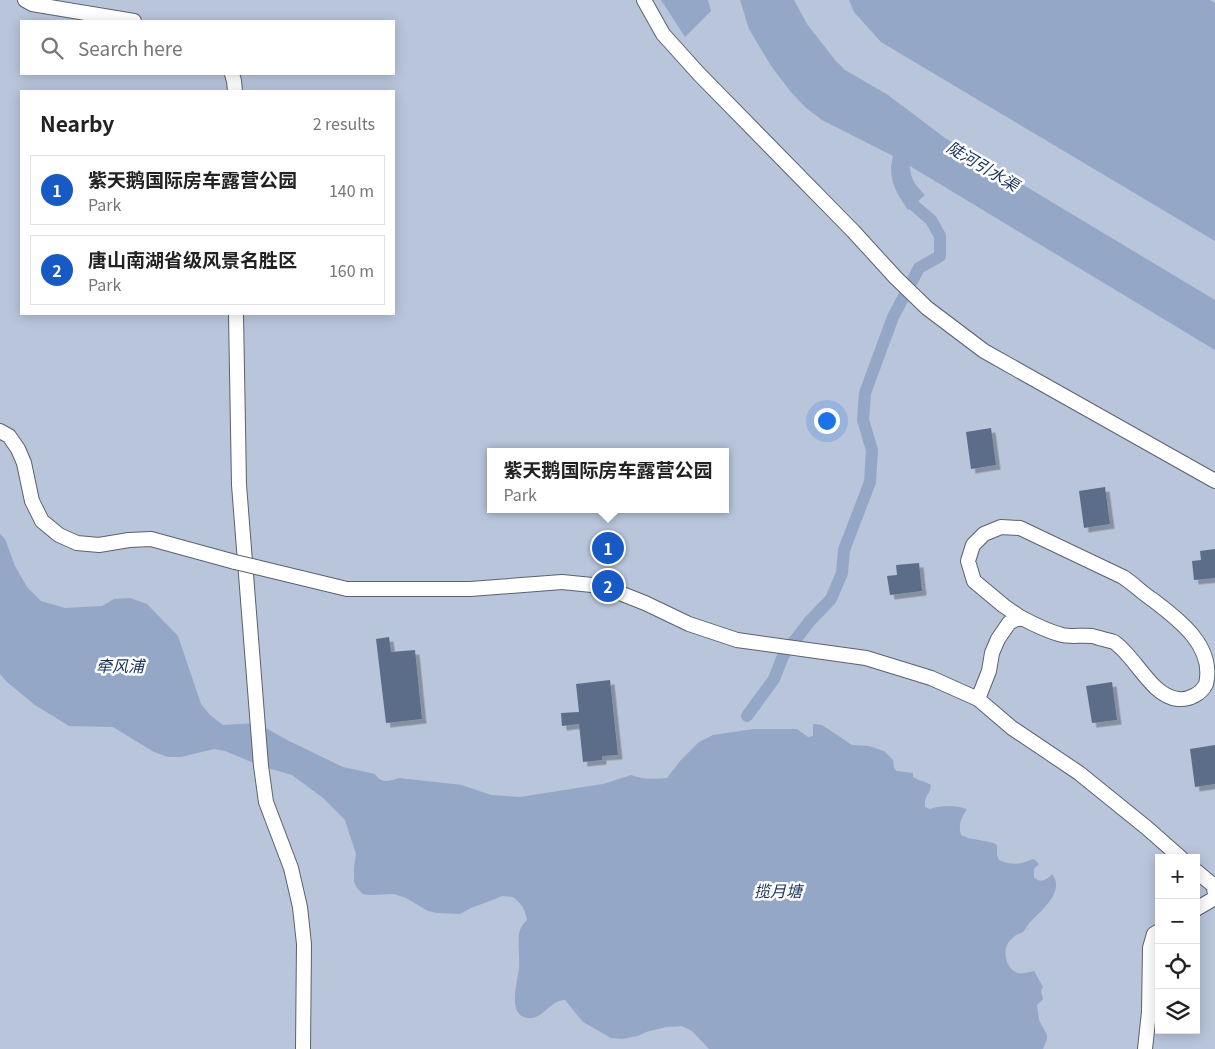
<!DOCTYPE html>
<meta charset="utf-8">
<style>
:root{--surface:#fff;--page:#f6f6f6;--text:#222;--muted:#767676;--line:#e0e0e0;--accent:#175ac5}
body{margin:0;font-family:Georgia,"Noto Sans SC",serif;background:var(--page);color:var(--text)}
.controls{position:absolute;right:15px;bottom:15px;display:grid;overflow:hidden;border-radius:0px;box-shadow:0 2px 12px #0003}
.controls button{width:45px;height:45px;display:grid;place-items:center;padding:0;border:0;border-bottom:1px solid var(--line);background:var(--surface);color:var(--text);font:25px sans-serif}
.you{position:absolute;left:826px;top:420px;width:18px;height:18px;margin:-12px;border:4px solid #fff;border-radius:50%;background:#1a73e8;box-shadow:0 0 0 8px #1a73e833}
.badge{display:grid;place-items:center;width:32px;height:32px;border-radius:50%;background:var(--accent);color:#fff;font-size:16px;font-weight:700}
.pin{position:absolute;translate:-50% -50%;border:2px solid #fff;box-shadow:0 1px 5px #0006}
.popup{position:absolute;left:487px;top:448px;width:242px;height:65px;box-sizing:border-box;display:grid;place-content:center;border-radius:0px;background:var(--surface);filter:drop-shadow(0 1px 4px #0005);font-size:16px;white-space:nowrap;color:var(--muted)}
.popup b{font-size:19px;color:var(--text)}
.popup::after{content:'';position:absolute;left:50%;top:100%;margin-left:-10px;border:10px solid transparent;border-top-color:var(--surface)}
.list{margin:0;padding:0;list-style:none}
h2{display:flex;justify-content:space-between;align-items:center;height:65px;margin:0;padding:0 20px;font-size:21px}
h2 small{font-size:16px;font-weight:400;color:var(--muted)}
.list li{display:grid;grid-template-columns:32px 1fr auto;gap:15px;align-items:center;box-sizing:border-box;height:70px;margin:0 10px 10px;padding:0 10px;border:1px solid var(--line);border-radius:0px}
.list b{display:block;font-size:19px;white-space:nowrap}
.list p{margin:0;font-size:16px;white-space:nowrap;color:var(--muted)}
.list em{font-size:16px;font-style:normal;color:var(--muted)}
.icon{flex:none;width:28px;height:28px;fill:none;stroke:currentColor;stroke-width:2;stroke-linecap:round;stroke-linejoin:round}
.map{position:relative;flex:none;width:1215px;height:1049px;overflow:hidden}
.search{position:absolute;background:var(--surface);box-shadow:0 2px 12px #0003;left:20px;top:20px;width:375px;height:55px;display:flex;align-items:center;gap:12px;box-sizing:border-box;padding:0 18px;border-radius:0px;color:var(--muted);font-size:19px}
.panel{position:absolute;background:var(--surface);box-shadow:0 2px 12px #0003;left:20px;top:90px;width:375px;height:225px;border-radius:0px}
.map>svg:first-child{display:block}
.green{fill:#b8c5db;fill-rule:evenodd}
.forest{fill:#94a7c6}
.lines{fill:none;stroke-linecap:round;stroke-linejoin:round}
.canal{stroke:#94a7c6;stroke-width:12}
.building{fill:#5b6d89;filter:url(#shadow)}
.minor-casing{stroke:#5b626d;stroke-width:16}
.minor{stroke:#fff;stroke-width:14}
.minor-bridge-casing{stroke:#5b626d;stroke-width:16;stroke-linecap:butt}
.minor-bridge{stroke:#fff;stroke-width:14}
.labels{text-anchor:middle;stroke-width:5;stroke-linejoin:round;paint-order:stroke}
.water-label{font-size:16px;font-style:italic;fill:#18305a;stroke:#fff}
</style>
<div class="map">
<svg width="1215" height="1049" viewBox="0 0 1215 1049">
<defs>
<filter id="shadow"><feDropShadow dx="4.5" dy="4.5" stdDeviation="0" flood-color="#0004"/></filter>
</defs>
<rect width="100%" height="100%" fill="#dde5f2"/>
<!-- green -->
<path class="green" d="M0,0h1215v1049h-1215zM21,21h373v53h-373zM21,91h373v223h-373zM490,452h236v57h-236zM1159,858h37v172h-37z"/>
<!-- forest -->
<path class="forest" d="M661,0h47l3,11 -26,26z
M740,0h54l13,24 28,36 10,10 43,25 57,43 270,162v50l-305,-184c0,13 6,20 15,29l-17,15c-12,-18 -21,-31 -15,-54l-71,-36 -17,-13 -14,-15 -20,-26 -22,-37z
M849,0h361l5,3v238l-334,-199 -27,-30z
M0,534l5,5 10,27 12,21 14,14 24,7 37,-2 12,-7 16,-1 17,6 31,32 23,68 9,11 13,10 34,-2 30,17 56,27 32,7c6,10 14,7 24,4l63,7 29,10 29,2 83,-13 28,-9c12,5 23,4 36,3l13,-17 19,-19 14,-7 41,-6h43l11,8 5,-1v-12l9,1 30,20 17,1 15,5 9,9 1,8 3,3 16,2v4c6,4 12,4 18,8 -1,11 -7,9 -6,22l5,2c10,-4 26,-4 37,0 -6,9 -9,16 -6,26l7,3 26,5 3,2v10l2,5c7,3 15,5 22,3 6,-1 8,-3 13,-4l5,5 -5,5v8c6,7 13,3 18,-3 14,17 -12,38 -22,48 -3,3 -4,7 -7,10 -2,1 -5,2 -7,3 -2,2 -7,6 -8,8 -6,10 -1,27 10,30 5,1 11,-1 16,-2l9,16 -2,4 2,8 -6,6 2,15 8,15v4l-4,10h-334l-17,-18 -10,-5 -16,1 -20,5 -8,4 -16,3 -11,-1 -28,-16 -18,-22c-15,0 -22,20 -37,18 -22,-2 -10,-37 -9,-50 1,-11 -2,-29 1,-38 1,-4 4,-7 7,-10 -2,-11 -5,-16 -14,-23l-11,-1 -7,3 -24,9 -11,6 -23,-1 -9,-2 -22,-13 -12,-4 -25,1 -6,-1 -6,-6 -3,-6v-15l2,-13 -11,-34 -22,-22 -31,-23 -31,-9 -36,-15 -11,-2 -33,8h-13l-14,-5 -41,-25 -44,-1 -34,-21 -28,-23 -7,-8z"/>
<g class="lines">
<!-- canal -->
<path class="canal" d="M747,716l27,-37 9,-23 26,-34 22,-23 11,-26 2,-23 26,-68 2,-32 -9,-30 2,-27 28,-76 26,-49 21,-12v-20l-9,-16 -21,-18 -4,-11"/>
</g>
<!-- building -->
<path class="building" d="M991,428l5,37 -25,4 -5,-37z
M1105,487l5,37 -26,4 -5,-37z
M1215,549v29l-21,2 -2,-19 9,-1 -1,-9z
M919,563l3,28 -32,4 -3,-19 10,-1 -1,-10z
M389,637l2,15 24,-2 7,69 -36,4 -10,-84z
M610,680l8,75 -16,1v4l-19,2 -4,-38 -17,2 -1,-13 18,-1 -3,-28z
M1112,682l5,38 -25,3 -6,-37z
M1215,745v39l-20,3 -5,-38z"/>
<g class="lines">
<defs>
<path id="minor" d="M25,0l7,4 102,17
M644,0l19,34 36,40 154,157 43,47 31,30 57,43 231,130
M232,74l2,7 1,10
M236,314l3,171 22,281 5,36 25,66 9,39 4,37 -1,105
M0,431l9,5 9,13 6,14 8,38 10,20 17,14 18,8 22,2 30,-5 22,-1 84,23
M256,567l91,22h123l92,-7 40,4 43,17 44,21 48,16 129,18 65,20 47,21 34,29 67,45 68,55 34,30
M978,699l11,-28 3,-18 6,-14 11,-16 11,-6c13,7 27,14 42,18 9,2 20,0 30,1 4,1 7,2 11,3 4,1 8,2 11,3 22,15 37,54 64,57 11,1 23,-5 28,-15 9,-38 -28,-65 -53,-84 -11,-7 -19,-16 -30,-23l-103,-49 -19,-1 -17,7 -11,11 -5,16 6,20 30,25 16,11
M1196,871l17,14 2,8
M1196,909l19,-11
M1145,1049l4,-37 1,-64 4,-14 5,-3"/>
</defs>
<!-- minor casing -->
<use href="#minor" class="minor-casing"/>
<!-- minor -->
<use href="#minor" class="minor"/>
<defs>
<path id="minor-bridge" d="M235,562l21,5"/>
</defs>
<!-- minor-bridge casing -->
<use href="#minor-bridge" class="minor-bridge-casing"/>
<!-- minor-bridge -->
<use href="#minor-bridge" class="minor-bridge"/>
</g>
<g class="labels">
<!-- water labels -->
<g class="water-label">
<text transform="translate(983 166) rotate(31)" y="6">陡河引水渠</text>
<text x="120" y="672">牵风浦</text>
<text x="778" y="897">揽月塘</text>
</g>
</g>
</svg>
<div class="controls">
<button>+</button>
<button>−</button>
<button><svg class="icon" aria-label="locate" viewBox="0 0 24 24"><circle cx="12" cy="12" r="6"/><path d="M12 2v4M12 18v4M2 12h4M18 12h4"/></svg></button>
<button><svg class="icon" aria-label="layers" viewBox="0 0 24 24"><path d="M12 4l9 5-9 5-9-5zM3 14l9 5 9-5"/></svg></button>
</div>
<div class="you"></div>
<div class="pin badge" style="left:608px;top:548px">1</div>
<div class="popup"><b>紫天鹅国际房车露营公园</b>Park</div>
<div class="pin badge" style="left:608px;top:586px">2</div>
<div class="search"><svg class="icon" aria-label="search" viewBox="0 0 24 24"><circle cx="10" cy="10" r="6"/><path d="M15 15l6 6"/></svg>Search here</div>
<section class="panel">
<h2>Nearby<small>2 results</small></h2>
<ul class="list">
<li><span class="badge">1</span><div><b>紫天鹅国际房车露营公园</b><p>Park</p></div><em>140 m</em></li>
<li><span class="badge">2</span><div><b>唐山南湖省级风景名胜区</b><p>Park</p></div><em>160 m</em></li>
</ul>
</section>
</div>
